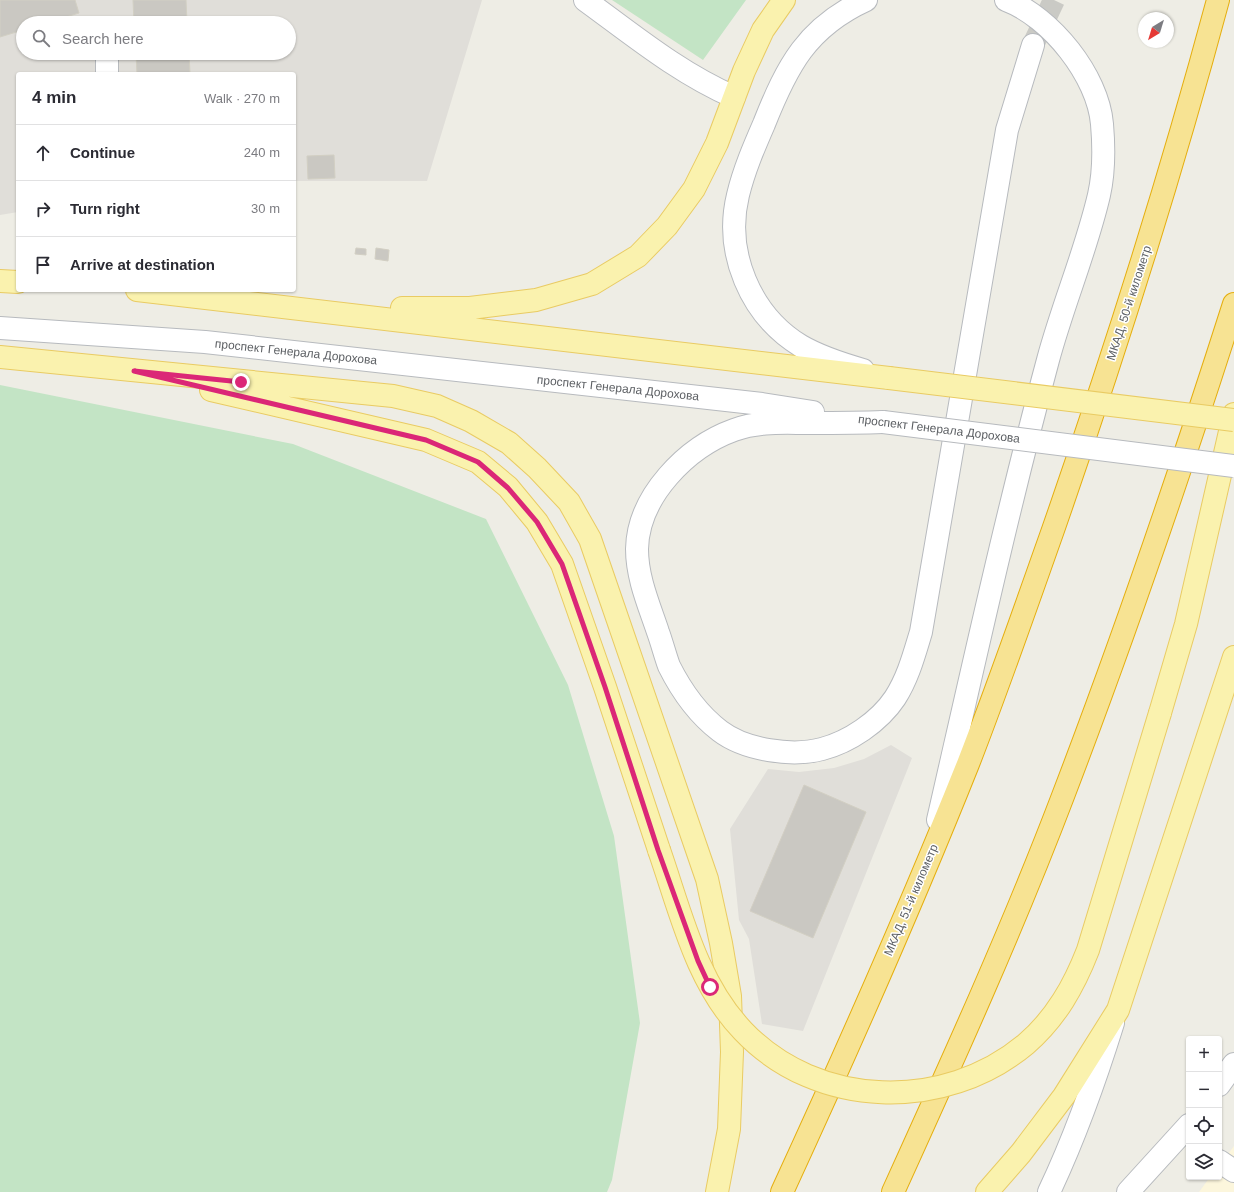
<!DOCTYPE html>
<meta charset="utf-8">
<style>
:root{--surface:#fff;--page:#f7f7f7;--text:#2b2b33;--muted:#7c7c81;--line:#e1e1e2}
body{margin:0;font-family:Arial,sans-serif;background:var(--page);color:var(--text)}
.controls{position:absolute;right:12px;bottom:12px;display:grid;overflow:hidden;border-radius:4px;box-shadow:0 1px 3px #0004}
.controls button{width:36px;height:36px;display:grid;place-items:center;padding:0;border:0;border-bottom:1px solid var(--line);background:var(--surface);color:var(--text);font:20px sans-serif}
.compass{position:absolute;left:1138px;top:12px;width:36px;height:36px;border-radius:50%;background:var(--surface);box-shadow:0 1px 3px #0004;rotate:218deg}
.stop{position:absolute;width:12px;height:12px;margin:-9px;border:3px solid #db2777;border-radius:50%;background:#fff}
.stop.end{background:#db2777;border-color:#fff;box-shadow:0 1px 4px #0008}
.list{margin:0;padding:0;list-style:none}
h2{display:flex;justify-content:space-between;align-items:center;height:52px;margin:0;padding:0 16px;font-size:17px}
h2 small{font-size:13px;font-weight:400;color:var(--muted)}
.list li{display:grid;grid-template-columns:26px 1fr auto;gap:12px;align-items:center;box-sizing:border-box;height:56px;padding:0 16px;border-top:1px solid var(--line)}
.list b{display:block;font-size:15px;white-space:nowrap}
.list em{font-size:13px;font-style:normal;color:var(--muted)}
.icon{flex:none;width:22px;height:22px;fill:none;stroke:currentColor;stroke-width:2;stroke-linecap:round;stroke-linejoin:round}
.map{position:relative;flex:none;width:1234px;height:1192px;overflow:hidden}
.search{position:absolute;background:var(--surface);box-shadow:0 1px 3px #0004;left:16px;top:16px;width:280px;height:44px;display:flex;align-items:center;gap:10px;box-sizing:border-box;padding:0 14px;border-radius:22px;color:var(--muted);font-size:15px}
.panel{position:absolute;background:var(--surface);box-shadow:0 1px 3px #0004;left:16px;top:72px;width:280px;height:220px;border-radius:4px}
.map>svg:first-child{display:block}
.commercial{fill:#fcf6dc}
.industrial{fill:#e0ded9;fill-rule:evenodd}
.green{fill:#c3e4c5}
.building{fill:#cac8c2;stroke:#d2cfc3}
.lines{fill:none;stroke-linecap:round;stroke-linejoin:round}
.minor-tunnel{stroke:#cacac5;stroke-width:22;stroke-dasharray:22 11;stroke-linecap:butt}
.minor-casing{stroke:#b7babe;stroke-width:24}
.major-casing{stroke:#e9cb63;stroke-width:24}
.highway-casing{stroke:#e5ae0e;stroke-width:24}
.minor{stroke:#fff;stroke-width:22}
.major{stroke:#faf2ae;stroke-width:22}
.highway{stroke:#f7e393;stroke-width:22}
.minor-bridge-casing{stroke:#b7babe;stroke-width:24;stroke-linecap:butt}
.major-bridge-casing{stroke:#e9cb63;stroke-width:24;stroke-linecap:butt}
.minor-bridge{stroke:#fff;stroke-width:22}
.major-bridge{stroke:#faf2ae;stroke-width:22}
.route{stroke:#db2777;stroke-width:5}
.labels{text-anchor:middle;stroke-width:3;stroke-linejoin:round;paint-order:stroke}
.street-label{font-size:12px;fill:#5d6064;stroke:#fff}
</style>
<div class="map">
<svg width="1234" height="1192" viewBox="0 0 1234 1192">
<rect width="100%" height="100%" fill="#eeede5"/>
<!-- commercial -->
<path class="commercial" d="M1234,1146v46h-35l11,-15h9v-11z"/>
<!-- industrial -->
<path class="industrial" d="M0,0h482l-55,181h-133v-107h-276v138l-18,3zM23,23h266v30h-266z
M891,745l21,13 -109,273 -41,-7 -13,-85 -10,-19 -9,-91 38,-60 31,3 35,-4 30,-9z"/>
<!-- green -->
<path class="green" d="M612,0h134l-43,60z
M0,385l293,59 193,75 82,166 46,151 26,187 -28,157 -5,12h-607z"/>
<!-- building -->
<path class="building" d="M0,0h75l4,13 -33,10h-23v7l-23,7z
M133,0h53l1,23h-53z
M136,53h53l1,21h-53z
M334,155l1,23 -27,1 -1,-23z
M356,248l10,1v6l-11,-1z
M376,248l13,2 -1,11 -13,-2z
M804,785l62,27 -53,126 -63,-27z"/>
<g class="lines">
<!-- minor-tunnel -->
<path class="minor-tunnel" d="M1033,45l21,-45"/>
<defs>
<path id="minor" d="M585,0c48,35 94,73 149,97
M107,53v21
M0,328l205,14 557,62 51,8
M863,370c-21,-6 -43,-13 -62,-24 -51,-31 -77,-94 -63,-151 6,-25 16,-48 26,-71 23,-58 43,-97 102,-124
M883,422c-25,1 -50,1 -75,1 -24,0 -50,-2 -74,7 -47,17 -96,66 -97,119 0,29 12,56 21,83 4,11 7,23 11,34 12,24 30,49 51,65 25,19 72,26 102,18 27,-7 57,-27 73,-51 13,-20 19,-43 26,-66l86,-502 26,-85
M938,820c35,-153 69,-308 110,-460 15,-56 38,-109 51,-165 5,-22 5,-48 3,-71 -4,-48 -51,-107 -96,-124
M1219,1085l15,-21
M1219,1161l15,10
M1049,1192c26,-55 46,-111 64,-169
M1128,1192l61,-67"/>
<path id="major" d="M0,281l18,1
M137,290l752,88
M402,308h68l66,-8 56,-16 46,-28 29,-30 27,-37 23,-46 27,-72 19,-41 21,-30
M0,357l393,39 44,10 34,15 38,22 28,25 32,34 21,37 117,340 14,64 9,53 2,56 -3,77 -12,63
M211,390l215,50 52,22 30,25 29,35 25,42 43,123 54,163
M1160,713l26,-89 48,-210
M987,1192l34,-39 43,-57 54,-86 116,-353"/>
<path id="highway" d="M782,1192c65,-141 128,-283 186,-428 30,-77 57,-155 85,-234 61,-175 117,-351 165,-530
M893,1192c59,-130 119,-262 170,-396 62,-162 118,-326 171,-492"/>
</defs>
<!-- minor casing -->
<use href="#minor" class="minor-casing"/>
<!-- major casing -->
<use href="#major" class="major-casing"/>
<!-- highway casing -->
<use href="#highway" class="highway-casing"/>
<!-- minor -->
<use href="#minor" class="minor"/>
<!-- major -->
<use href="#major" class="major"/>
<!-- highway -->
<use href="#highway" class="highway"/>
<defs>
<path id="minor-bridge" d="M883,422l351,44"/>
<path id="major-bridge" d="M889,378l345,42
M659,850c22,63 37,132 84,181 74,78 202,81 283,13 30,-26 48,-58 62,-94l72,-237"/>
</defs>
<!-- minor-bridge casing -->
<use href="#minor-bridge" class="minor-bridge-casing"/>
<!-- major-bridge casing -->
<use href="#major-bridge" class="major-bridge-casing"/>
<!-- minor-bridge -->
<use href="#minor-bridge" class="minor-bridge"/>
<!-- major-bridge -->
<use href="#major-bridge" class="major-bridge"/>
</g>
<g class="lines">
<!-- route -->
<path class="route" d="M241,382l-107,-11 292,69 52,22 30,26 29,34 25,42 43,123 53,163 40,111 12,26"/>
</g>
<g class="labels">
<!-- street labels -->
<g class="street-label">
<text transform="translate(1129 303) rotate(-72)" y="4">МКАД, 50-й километр</text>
<text transform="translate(296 352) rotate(6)" y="4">проспект Генерала Дорохова</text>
<text transform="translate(618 388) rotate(6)" y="4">проспект Генерала Дорохова</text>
<text transform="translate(939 429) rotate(7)" y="4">проспект Генерала Дорохова</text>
<text transform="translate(911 900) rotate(-67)" y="4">МКАД, 51-й километр</text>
</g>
</g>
</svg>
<div class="controls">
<button>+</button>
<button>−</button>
<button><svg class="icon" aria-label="locate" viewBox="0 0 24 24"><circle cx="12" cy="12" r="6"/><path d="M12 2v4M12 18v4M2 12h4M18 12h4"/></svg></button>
<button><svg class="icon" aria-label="layers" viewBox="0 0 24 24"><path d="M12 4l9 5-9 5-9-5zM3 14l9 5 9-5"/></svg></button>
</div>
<svg class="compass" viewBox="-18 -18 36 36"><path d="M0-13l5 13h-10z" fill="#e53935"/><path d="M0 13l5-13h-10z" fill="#7c7c81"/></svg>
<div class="stop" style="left:710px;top:987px"></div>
<div class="stop end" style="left:241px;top:382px"></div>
<div class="search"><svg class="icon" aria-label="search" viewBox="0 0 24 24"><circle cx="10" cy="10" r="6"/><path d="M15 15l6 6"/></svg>Search here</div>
<section class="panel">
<h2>4 min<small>Walk · 270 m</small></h2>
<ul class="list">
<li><svg class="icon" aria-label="ahead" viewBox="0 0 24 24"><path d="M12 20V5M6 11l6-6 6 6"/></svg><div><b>Continue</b></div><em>240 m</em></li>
<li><svg class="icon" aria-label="right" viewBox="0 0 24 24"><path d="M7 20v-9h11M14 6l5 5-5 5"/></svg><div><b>Turn right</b></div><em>30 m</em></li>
<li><svg class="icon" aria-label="arrive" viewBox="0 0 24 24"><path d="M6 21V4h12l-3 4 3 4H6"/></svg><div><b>Arrive at destination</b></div></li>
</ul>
</section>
</div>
